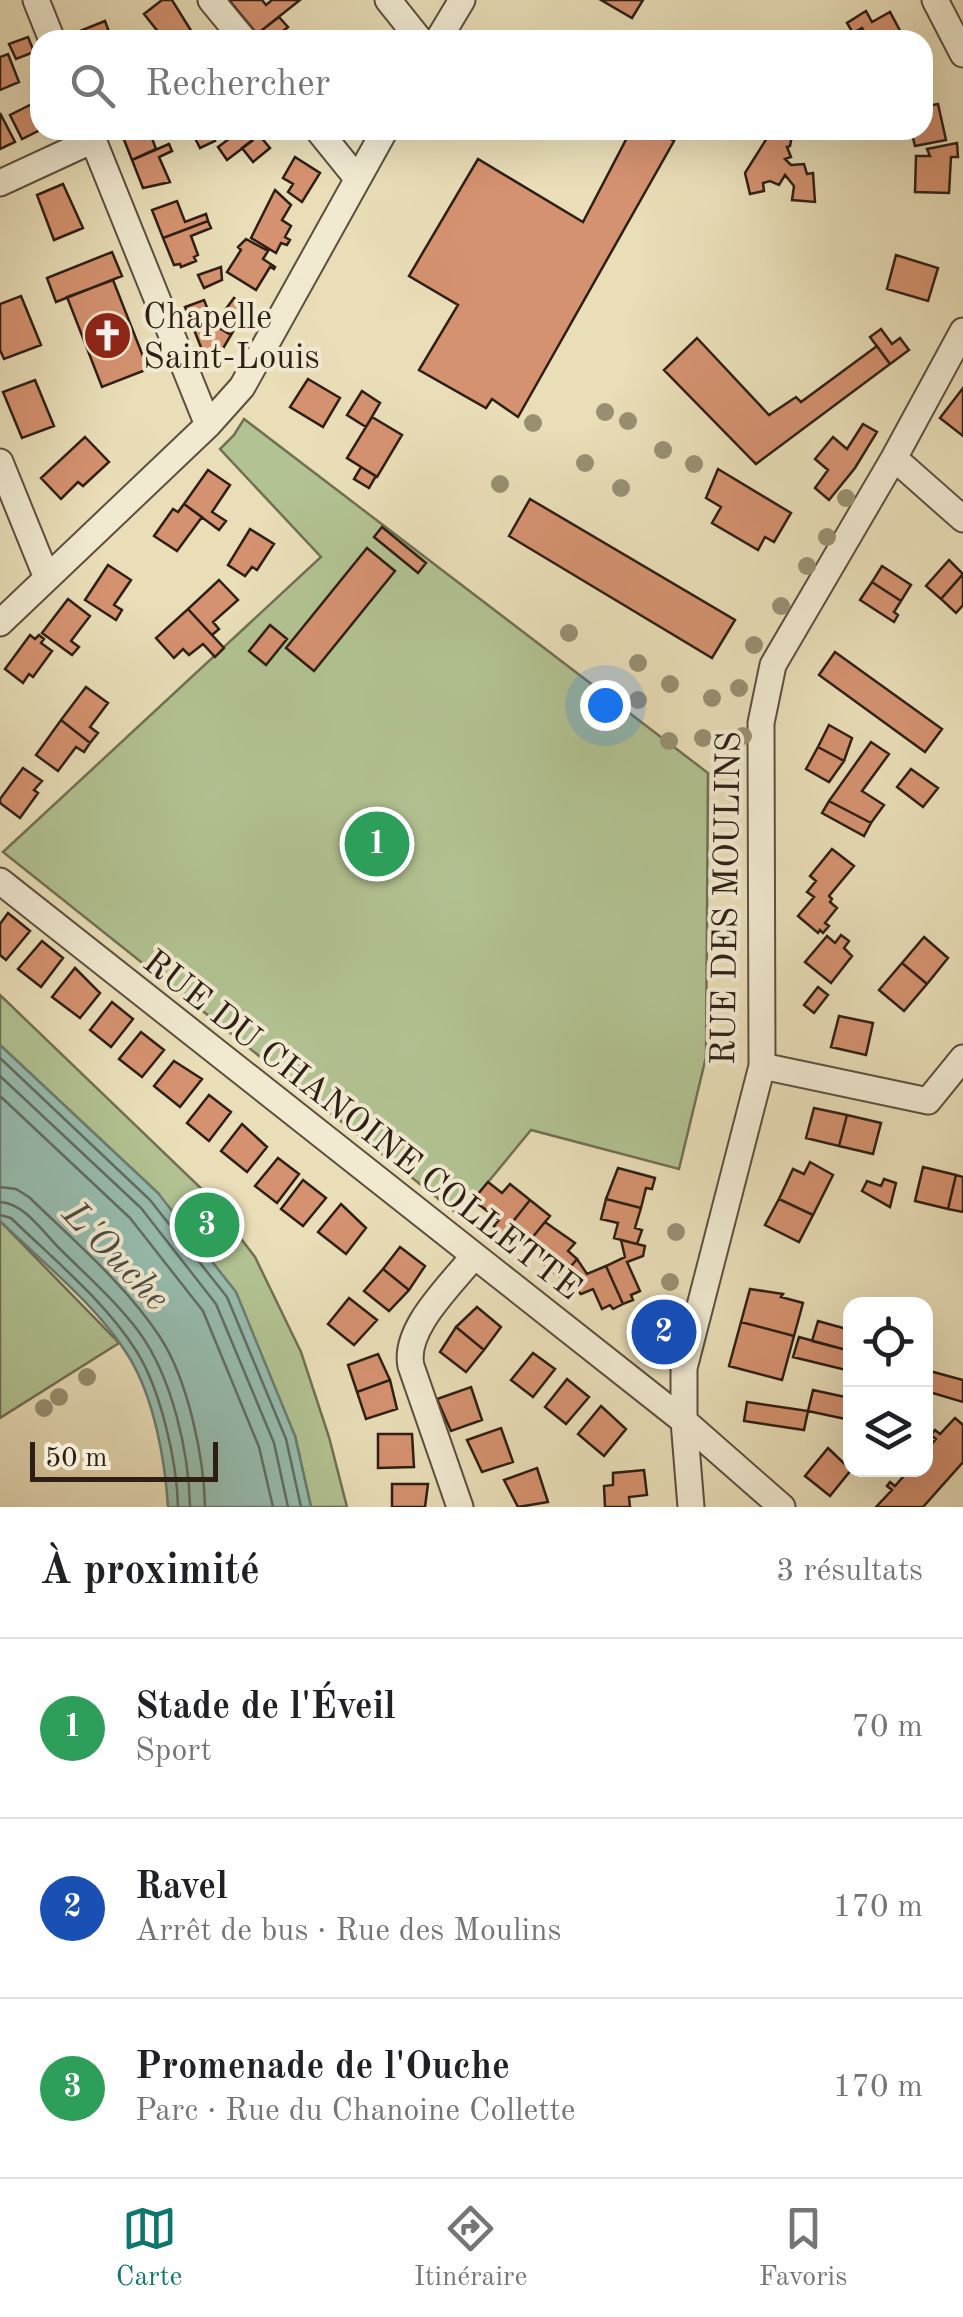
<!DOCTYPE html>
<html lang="fr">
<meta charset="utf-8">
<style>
:root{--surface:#fff;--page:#f2f2f2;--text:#202124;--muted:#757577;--line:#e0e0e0;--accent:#0f766e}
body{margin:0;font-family:"Old Standard TT",serif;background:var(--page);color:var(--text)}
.controls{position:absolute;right:30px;bottom:30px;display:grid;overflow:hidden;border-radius:20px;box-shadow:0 10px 40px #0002}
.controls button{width:90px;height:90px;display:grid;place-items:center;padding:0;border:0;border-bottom:2px solid var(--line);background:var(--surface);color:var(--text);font:50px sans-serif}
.scale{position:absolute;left:30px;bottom:25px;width:188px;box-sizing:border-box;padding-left:10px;border:5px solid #2e1f15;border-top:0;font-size:28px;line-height:35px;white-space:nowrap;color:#2e1f15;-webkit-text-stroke:8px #f1ead1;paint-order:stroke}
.you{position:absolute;left:605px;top:705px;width:35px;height:35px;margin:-25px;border:8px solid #fff;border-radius:50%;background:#1a73e8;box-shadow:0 0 0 15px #1a73e833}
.badge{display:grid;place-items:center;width:65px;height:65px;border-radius:50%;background:var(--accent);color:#fff;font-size:32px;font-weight:700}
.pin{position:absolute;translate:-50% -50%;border:5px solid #fff;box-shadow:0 2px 10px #0006}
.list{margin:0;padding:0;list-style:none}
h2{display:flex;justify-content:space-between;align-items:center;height:130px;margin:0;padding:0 40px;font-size:42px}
h2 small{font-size:32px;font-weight:400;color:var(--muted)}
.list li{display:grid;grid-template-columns:65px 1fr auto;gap:30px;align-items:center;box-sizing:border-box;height:180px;padding:0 40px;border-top:2px solid var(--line)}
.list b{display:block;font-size:38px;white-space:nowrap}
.list p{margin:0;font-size:32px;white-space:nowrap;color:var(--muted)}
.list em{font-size:32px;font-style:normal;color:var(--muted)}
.icon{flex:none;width:55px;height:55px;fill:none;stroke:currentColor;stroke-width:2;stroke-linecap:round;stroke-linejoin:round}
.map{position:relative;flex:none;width:963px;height:1507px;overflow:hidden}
.search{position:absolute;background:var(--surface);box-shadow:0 10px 40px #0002;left:30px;right:30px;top:30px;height:110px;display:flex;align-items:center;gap:25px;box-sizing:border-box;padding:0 35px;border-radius:30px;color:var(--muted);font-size:38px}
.sheet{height:670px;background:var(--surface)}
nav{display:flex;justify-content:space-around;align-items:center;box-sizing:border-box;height:140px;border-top:2px solid var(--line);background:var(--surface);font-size:28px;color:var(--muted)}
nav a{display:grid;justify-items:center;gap:5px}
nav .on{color:var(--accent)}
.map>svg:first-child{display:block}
.green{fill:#b2c292;stroke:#707054;stroke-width:2.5}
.water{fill:#97bcae;stroke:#6d7d71;stroke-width:2.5}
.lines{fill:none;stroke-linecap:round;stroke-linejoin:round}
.shore{stroke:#626e62;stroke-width:2.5}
.building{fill:#d59270;stroke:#2e1f15;stroke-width:2.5}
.minor-casing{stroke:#5d4f3e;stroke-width:29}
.minor{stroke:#f1ead1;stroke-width:25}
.tree{fill:#989073}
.labels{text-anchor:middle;stroke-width:8;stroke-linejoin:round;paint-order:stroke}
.poi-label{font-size:35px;fill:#2e1f15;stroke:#f1ead1;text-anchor:start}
.street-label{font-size:35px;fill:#2e1f15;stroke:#f1ead1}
.water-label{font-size:38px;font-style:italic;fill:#4e4e43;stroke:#f1ead1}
</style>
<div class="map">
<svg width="963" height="1507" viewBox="0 0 963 1507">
<rect width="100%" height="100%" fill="#e9deb8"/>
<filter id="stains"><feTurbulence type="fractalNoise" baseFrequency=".002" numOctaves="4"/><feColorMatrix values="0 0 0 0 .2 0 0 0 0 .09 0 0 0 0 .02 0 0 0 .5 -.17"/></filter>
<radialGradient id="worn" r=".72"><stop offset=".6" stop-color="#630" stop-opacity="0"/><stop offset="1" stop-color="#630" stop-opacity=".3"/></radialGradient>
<!-- green -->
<path class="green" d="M244,419l464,354 -2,284 -27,112 -148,-39 -71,86 -457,-364 318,-295 -101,-108 14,-14z
M0,995l207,199 48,63 46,95 28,85 18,70h-36l-16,-71 -137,-243 -158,-148z
M0,1221l119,122 -119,75z"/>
<!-- water -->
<path class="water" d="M0,1045l158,148 78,99 59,144 16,71h-143c-3,-48 -14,-109 -39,-150 -32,-52 -86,-94 -129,-136z"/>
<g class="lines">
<!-- shore -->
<path class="shore" d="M0,1058l150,142 77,97 59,142 15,68
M0,1076l141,132 75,96 58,139 14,64
M0,1096l130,122 73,93 56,136 14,60
M0,1187l16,2 13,8c45,44 97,88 131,140 28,43 44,120 45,170
M0,1202c24,1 43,30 59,46 27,27 57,53 80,84 33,45 50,120 51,175
M0,1215l11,3c42,41 94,83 126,134 24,39 40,110 41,155"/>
</g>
<!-- building -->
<path class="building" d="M162,0h10l23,37 -35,3 -4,-4 3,-3 -15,-19z
M229,0h33l4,5 6,-5h28l-43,34z
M601,0h42l-11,18z
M866,11l6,11 18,-10 14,26 -35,2 -7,-12 -9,5 -6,-10z
M279,17l9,10 -16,13h-10l-5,-6z
M105,21l7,19h-29l-3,-9z
M28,37l6,15 -18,7 -7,-15z
M8,54l11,28 -19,8v-33z
M38,101l2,29 -18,9 -12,-24z
M938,104l8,36 -31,6 -4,-16h12v-23z
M0,113l15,29 -15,7z
M127,130h22l7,19 -24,11 -11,-28z
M191,130h19l5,11 -15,7z
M235,130h9l8,11 -25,19 -9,-13 19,-14z
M631,130h23l20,11 -156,276 -26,-18 -6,9 -67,-38 39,-65 -49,-29 69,-117 105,63z
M772,130h21l-3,16 -3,1 4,10 -6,2 6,6 13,-1 3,10 6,-1 2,29 -23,-2 2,-14 -9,-11 -6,10 -9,-4 -7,2 1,8 -14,3 -5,-21z
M259,135l11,13 -17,14 -11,-14z
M957,143l1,14h-7l-2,36 -34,-1 1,-36h14l-3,-7z
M169,144l3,7 -13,6 11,25 -27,6 -11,-28z
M295,157l25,16 -18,29 -14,-10 5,-8 -10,-6z
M63,184l20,44 -29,12 -17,-45z
M275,190l16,15 -9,15 9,6 -6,11 5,3 -3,5 -6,-2 -5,10 -25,-15z
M177,201l8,21 21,-8 2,7 -45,17 -11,-28z
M208,221l3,7 -20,8 7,19 -4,2 2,4 -15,6 -1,-3 -6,1 -11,-27z
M246,239l22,12 -5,8 12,8 -1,2 -4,-2 -14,23 -29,-18 14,-22 -3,-3z
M112,252l10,24 -66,26 -9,-24z
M896,255l42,13 -10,33 -41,-12z
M221,267l1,13 -18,8 -6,-13z
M113,280l35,89 -46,18 -35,-90z
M21,296l20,49 -37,14 -4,-9v-46z
M234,298l13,9 -16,28 -17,-10z
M204,300l10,25 17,10 -16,27 -9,-2 -21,-53z
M881,329l11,15 8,-6 9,12 -19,14 -20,-27z
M697,338l72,77 27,-18 5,5 76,-56 13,18 -134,100 -92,-94z
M308,379l32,19 -17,29 -33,-20z
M35,380l19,46 -32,12 -19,-46z
M963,388v48l-23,-18z
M362,391l18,12 -14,24 -19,-12z
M372,417l30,18 -25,42 -30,-19z
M863,424l14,8 -22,36 -26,32 -14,-12 13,-18 -13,-11 18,-22 14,12z
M85,437l24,25 -26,24 -5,-4 -17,17 -20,-21z
M361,467l15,9 -7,12 -15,-9z
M718,469l73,44 -17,29 -9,-5 -7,13 -46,-27 9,-16 -15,-9z
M208,470l22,15 -18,27 14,9 -7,9 -35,-26z
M530,499l205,121 -23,38 -203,-122z
M184,504l18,13 -25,34 -23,-15 19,-27 5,3z
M382,527l44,36 -8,10 -44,-36z
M250,529l24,15 -17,26 -5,-3 -7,9 -17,-11z
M367,548l28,23 -81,100 -28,-23z
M949,560l14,14 -22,25 -15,-13z
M108,565l23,15 -17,25 8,5 -6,10 -31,-20z
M882,566l29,19 -10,16 -29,-19z
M963,574v31l-7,8 -15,-14z
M219,580l19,20 -25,22 6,7 -7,6 -24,-26z
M872,582l29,19 -7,11 4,3 -4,7 -34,-22z
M68,599l22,17 -19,25 8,6 -7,8 -30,-22z
M188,609l36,39 -9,9 -12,-13 -14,11 -6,-6 -9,9 -18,-20z
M270,625l17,14 -21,26 -17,-14z
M30,635l5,4 4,-4 5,4 -3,4 11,8 -19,26 -4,-3 -6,9 -18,-14z
M835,652l107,77 -17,23 -106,-77z
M86,687l22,16 -18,24 8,6 -8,10 -29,-23z
M61,720l29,23 -6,9 -8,-5 -18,24 -22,-16z
M829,725l23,13 -8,23 -26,-14z
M871,742l18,12 -27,37 22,14 -13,18 -42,-22z
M818,747l26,14 -15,21 -23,-13z
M23,768l19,13 -8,9 4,3 -18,25 -20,-15v-4z
M911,769l27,19 -15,19 -26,-20z
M829,801l42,22 -7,13 -42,-23z
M832,849l22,17 -25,30 3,3 -2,3 7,6 -12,15 4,3 -6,7 -3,-3 -2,3 -20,-17 16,-19 -7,-5 9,-11 -6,-5z
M8,913l22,18 -24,29 -6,-5v-31z
M841,935l8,6 -5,7 8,8 -21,27 -26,-21 22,-26 8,7z
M924,937l24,21 -21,26 -25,-21z
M42,941l21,17 -22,29 -23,-18z
M902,963l25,21 -23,27 -25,-21z
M75,968l25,25 -20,25 -28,-21z
M818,987l10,8 -14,18 -10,-8z
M112,1002l21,17 -22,28 -21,-17z
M839,1016l34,7 -7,32 -35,-8z
M141,1032l23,18 -22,27 -23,-18z
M174,1061l28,18 -22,28 -26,-21z
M209,1095l22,17 -22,29 -22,-18z
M814,1108l33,7 -8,31 -33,-8z
M847,1115l34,8 -8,31 -34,-8z
M242,1124l25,23 -20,25 -26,-21z
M278,1158l21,16 -22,29 -22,-17z
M810,1162l23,13 -20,40 -34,-16 14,-30 11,5z
M923,1167l33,8 -8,34 -33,-8z
M618,1168l37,10 -3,11 -6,-1 -5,20 -35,-9z
M956,1175l7,2v35l-15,-3z
M884,1179l12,4 -6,24 -28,-16 5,-10 14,5z
M303,1180l23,18 -23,28 -22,-17z
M488,1182l14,11 8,-9 20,16 -27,34 -9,-8 5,-6 -26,-20z
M606,1199l35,9 -6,20 7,2 -5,14 -23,-6 4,-15 -17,-4z
M779,1199l34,16 -14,27 -34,-17z
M530,1200l20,16 -23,28 -12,-10 -4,6 -8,-6z
M341,1204l25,24 -20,26 -28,-22z
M545,1222l30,21 -7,8 9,8 -16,19 -18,-14 4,-4 -20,-16z
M621,1240l24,6 -2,10 -16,6 13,29 -9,4 2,5 -10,4 -17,-38 19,-9z
M400,1247l25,19 -16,24 -26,-21z
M577,1259l10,15 19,-8 17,38 -10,5 -3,-4 -8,4 -9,-20 -12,5 -20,-16z
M383,1269l26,21 -20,21 -25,-20z
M750,1289l33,5 -2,3 22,6 -9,33 -53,-14z
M349,1298l28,22 -23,25 -26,-21z
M477,1307l24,20 -17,23 -28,-23z
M818,1321l32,9v21l-38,-10z
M741,1322l53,14 -12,44 -53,-14z
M456,1327l28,23 -18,22 -26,-20z
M799,1337l51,14v20l-57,-14z
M533,1353l22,16 -22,28 -22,-17z
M378,1354l12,26 -33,12 -9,-27z
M926,1370l37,10v22l-37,-11z
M567,1379l22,18 -23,27 -21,-17z
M390,1380l7,29 -31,10 -9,-27z
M471,1387l11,33 -31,11 -14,-32z
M813,1390l37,8v22l-42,-9z
M747,1402l61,9 -4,19 -60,-9z
M601,1406l25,23 -22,27 -26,-22z
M955,1418l8,7v37l-40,45h-47l16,-17 -5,-4 3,-4 5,4 14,-16h17v-19l10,-12 -5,-4 4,-5 5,4z
M501,1428l12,34 -31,10 -15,-32z
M378,1434h34l2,33 -36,1z
M828,1448l23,22 -21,26 -25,-20z
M537,1468l11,34 -30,5 -14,-27z
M644,1470l3,25 -18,2 1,10h-25l-1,-21 9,-1v-12z
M392,1484h36l-3,23h-33z"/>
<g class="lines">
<defs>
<path id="minor" d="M36,0l16,40
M211,0l33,40
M388,0l32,40
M935,0l28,54
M438,40l24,-40
M89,130l119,295
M318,130l38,47
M0,183l93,-43
M894,458l69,61
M0,462l47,116
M0,623l208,-198 34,-38 143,-257
M0,881l684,540 98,86
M762,1066l166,35 35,-43
M460,1507l-49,-141c-8,-37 40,-81 62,-109
M691,1507l-7,-86v-53l78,-302 -1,-343 12,-58 121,-207 69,-127"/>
</defs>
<!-- minor casing -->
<use href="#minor" class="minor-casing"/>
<!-- minor -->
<use href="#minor" class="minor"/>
</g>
<!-- trees -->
<g class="tree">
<circle cx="605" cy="412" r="9"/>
<circle cx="628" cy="421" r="9"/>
<circle cx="533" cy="423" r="9"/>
<circle cx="663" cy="450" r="9"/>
<circle cx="585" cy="463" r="9"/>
<circle cx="694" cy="464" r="9"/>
<circle cx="500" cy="484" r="9"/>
<circle cx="621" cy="488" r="9"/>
<circle cx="846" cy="498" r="9"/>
<circle cx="827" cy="537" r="9"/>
<circle cx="807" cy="566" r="9"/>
<circle cx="781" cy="606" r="9"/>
<circle cx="569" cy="633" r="9"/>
<circle cx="754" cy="645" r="9"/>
<circle cx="638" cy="663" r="9"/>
<circle cx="670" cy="684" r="9"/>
<circle cx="739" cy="688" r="9"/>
<circle cx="712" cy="698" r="9"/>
<circle cx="638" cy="700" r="9"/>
<circle cx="743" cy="736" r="9"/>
<circle cx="703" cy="738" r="9"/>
<circle cx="669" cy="741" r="9"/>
<circle cx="676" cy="1232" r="9"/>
<circle cx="670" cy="1282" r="9"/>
<circle cx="87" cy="1377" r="9"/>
<circle cx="59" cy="1397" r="9"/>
<circle cx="44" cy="1408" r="9"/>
</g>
<!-- icons -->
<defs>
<symbol id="church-disc" viewBox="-11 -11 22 22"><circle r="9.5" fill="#8f2418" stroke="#f1ead1"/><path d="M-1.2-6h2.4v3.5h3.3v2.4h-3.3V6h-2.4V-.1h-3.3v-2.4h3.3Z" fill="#fff"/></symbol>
</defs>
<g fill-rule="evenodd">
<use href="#church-disc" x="80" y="308" width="55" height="55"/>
</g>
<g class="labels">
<!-- poi labels -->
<g class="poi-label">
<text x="143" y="328">Chapelle<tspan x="143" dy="40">Saint-Louis</tspan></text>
</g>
<!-- street labels -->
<g class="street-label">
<text transform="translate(725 898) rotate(-89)" y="12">RUE DES MOULINS</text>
<text transform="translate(363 1124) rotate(38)" y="12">RUE DU CHANOINE COLLETTE</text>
</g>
<!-- water labels -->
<g class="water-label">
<text transform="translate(117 1255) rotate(46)" y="13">L'Ouche</text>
</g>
</g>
<rect width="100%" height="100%" filter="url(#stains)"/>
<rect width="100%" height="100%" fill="url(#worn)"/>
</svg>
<div class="controls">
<button><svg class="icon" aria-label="locate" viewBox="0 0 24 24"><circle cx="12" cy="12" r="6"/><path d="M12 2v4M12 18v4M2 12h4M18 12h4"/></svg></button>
<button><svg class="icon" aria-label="layers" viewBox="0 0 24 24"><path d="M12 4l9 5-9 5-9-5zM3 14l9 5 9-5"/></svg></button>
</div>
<div class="scale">50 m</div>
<div class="you"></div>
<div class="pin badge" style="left:377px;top:844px;background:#2e9e5b">1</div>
<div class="pin badge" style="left:664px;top:1332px;background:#1a4fb4">2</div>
<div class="pin badge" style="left:207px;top:1225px;background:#2e9e5b">3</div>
<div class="search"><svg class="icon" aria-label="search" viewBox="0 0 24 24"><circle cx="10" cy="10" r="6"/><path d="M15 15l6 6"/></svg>Rechercher</div>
</div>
<section class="sheet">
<h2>À proximité<small>3 résultats</small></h2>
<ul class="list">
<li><span class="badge" style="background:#2e9e5b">1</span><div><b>Stade de l'Éveil</b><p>Sport</p></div><em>70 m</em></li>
<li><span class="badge" style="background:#1a4fb4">2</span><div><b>Ravel</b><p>Arrêt de bus · Rue des Moulins</p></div><em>170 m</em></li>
<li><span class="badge" style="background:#2e9e5b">3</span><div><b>Promenade de l'Ouche</b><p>Parc · Rue du Chanoine Collette</p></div><em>170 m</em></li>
</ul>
</section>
<nav>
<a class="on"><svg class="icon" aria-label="map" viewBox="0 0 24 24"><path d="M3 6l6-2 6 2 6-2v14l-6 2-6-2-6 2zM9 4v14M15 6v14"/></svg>Carte</a>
<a><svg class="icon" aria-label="directions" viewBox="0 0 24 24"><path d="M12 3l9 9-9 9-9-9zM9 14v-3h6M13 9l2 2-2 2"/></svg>Itinéraire</a>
<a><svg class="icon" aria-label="saved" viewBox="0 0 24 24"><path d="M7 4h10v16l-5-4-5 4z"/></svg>Favoris</a>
</nav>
